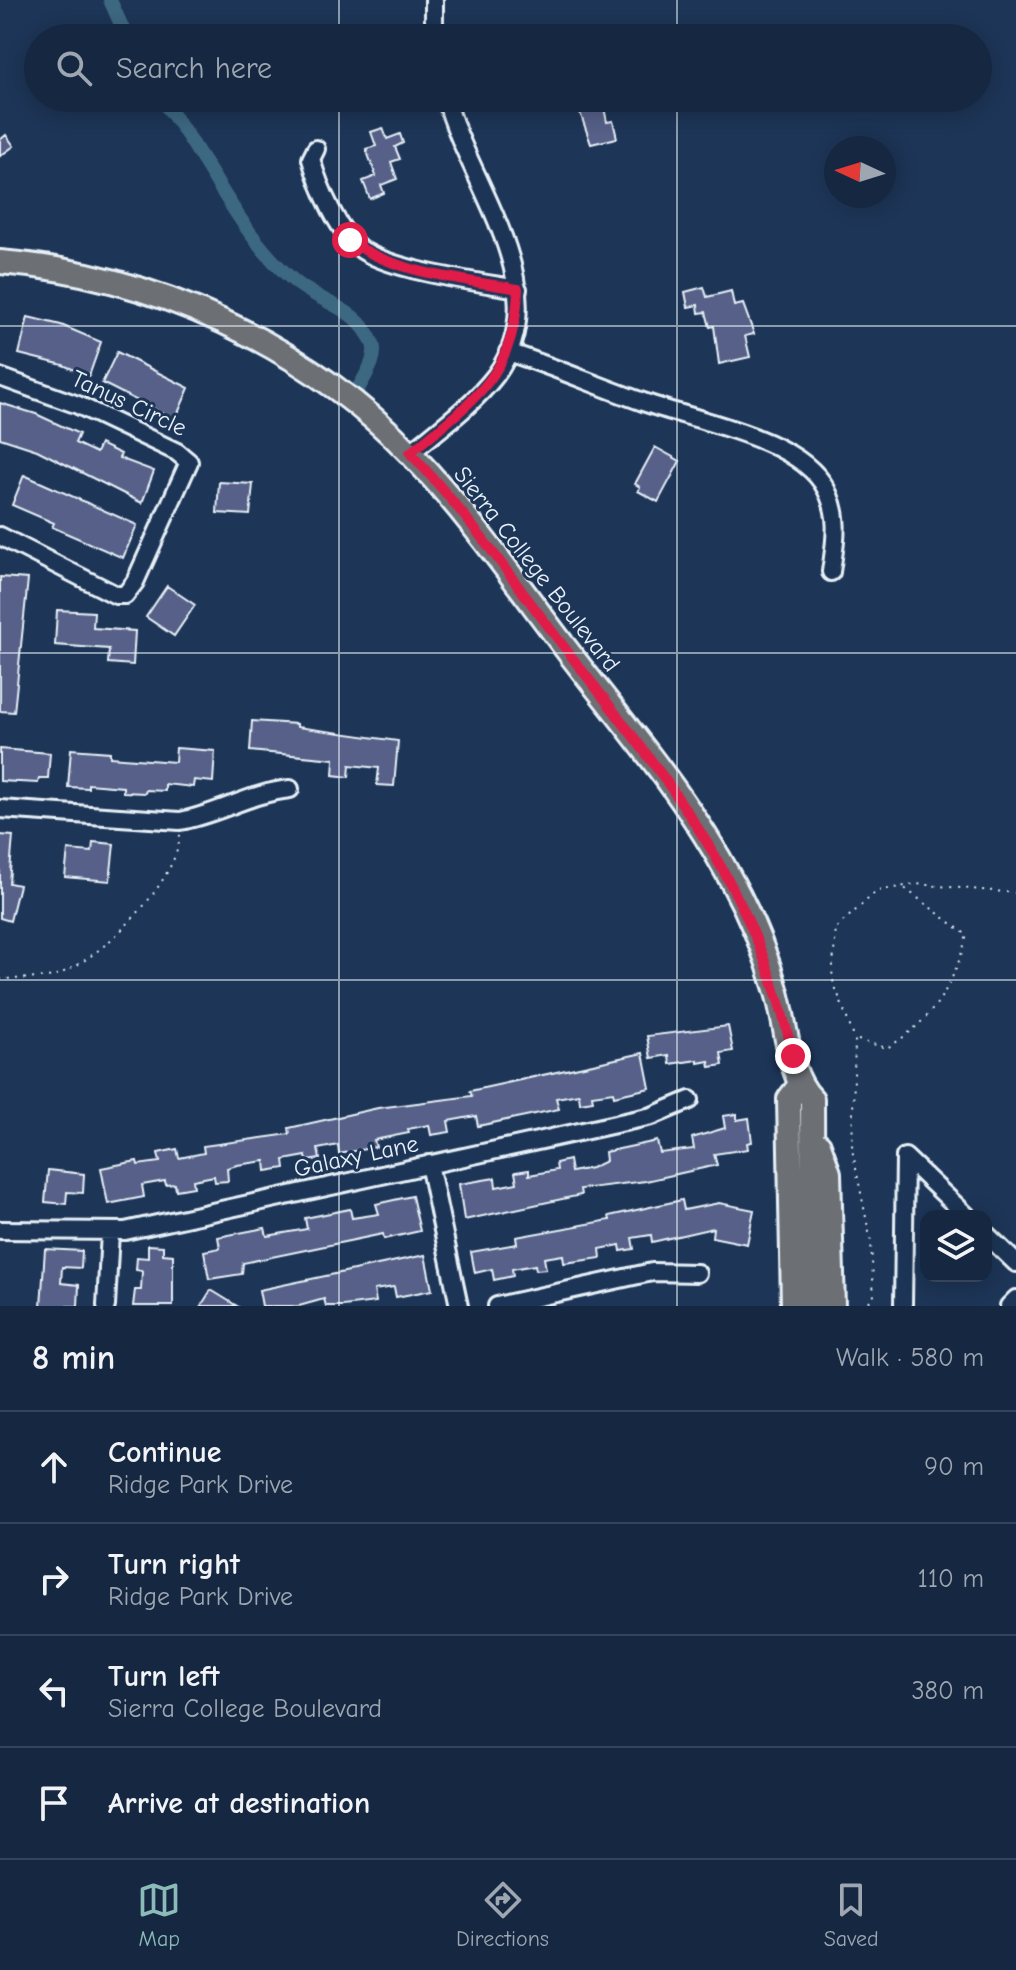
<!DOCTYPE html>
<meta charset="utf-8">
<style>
:root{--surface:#162841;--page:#23344c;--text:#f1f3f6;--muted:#9ea6b1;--line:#35445a;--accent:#8bbbb9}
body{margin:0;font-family:"Comic Neue",sans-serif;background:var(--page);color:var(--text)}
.controls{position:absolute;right:24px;bottom:24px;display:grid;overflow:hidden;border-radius:16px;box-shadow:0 4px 20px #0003}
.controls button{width:72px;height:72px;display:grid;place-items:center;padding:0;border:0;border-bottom:2px solid var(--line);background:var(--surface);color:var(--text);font:40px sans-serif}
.compass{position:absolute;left:824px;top:136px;width:72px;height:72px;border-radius:50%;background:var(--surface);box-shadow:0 4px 20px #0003;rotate:274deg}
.stop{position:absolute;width:24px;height:24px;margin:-18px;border:6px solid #e11d48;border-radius:50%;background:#fff}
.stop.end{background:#e11d48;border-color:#fff;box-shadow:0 2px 8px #0008}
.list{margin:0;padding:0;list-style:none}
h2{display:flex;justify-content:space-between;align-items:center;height:104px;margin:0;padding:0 32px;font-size:34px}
h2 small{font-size:26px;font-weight:400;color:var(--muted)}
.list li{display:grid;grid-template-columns:52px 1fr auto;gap:24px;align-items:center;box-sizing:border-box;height:112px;padding:0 32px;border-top:2px solid var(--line)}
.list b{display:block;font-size:30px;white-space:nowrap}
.list p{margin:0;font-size:26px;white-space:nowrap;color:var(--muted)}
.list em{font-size:26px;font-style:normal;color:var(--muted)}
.icon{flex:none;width:44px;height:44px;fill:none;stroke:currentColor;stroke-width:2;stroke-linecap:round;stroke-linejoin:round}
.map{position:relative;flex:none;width:1016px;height:1306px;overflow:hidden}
.search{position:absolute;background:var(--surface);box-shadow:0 4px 20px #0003;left:24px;right:24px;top:24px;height:88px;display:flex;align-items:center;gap:20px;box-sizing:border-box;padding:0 28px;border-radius:44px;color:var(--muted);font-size:30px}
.sheet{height:552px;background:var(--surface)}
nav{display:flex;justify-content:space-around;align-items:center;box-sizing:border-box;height:112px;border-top:2px solid var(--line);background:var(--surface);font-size:22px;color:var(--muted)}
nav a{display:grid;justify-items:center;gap:4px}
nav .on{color:var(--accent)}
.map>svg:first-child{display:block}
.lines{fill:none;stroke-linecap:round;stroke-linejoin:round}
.canal{stroke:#3c6881;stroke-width:14}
.building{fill:#576188;stroke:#e8f1f8;stroke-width:2}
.minor-casing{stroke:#e8f1f8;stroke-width:22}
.major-casing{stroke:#e8f1f8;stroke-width:28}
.path{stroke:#e8f1f8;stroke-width:2;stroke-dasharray:2 6;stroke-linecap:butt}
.minor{stroke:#1d3557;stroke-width:16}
.major{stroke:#6c6f75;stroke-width:22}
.route{stroke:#e11d48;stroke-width:10}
.grid{fill:none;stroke:#e8f1f8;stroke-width:2;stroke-opacity:0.55}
.labels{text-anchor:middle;stroke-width:6;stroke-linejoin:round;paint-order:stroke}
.street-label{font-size:24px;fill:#e8f1f8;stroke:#1d3557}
</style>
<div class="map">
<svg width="1016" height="1306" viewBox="0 0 1016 1306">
<rect width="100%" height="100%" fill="#1d3557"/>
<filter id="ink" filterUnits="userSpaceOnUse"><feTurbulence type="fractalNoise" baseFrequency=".0125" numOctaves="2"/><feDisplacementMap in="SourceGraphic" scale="16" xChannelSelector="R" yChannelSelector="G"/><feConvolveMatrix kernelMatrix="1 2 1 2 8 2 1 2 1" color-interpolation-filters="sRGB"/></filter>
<g filter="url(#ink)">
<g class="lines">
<!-- canal -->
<path class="canal" d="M110,0l17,38
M160,98c48,58 75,132 133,182 27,24 65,26 80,64 5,14 -8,32 -15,45"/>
</g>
<!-- building -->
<path class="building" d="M575,98h27l5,24 6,-1 4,17 -26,6z
M383,128l4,11 13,-5 3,9 -8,4 5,12 -9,3 6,17 -16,6 3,8 -14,6 -7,-18 13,-5 -10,-27 10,-3 -5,-14z
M6,135l8,11 -14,10v-16z
M704,287l3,10 24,-6 3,15 9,-2 11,30 -9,2 5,21 -31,7 -5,-38 -4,1 -4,-15 -7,1 -1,-8 -10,2 -3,-15z
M28,317l33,8 40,17 -12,34 -26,-11 -44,-11z
M117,352l72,36 -14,32 -73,-37z
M0,403l36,11 43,20 -4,9 21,10 4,-9 21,10 -2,4 35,13 -12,32 -105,-53 -37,-12z
M655,447l25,14 -22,41 -20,-11 2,-4 -5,-3z
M24,475l113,50 -14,33 -71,-31 2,-4 -42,-18z
M219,482l34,2 -3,31 -33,-2z
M0,577l28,2 -14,133 -14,-1z
M167,586l28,19 -21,31 -28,-19z
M57,610l37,2 -1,16 42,3 -2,34 -25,-2 1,-14 -54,-4z
M252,721l45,3v3l101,14 -4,45 -17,-1 2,-17 -29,-3 -1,12 -16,-2 1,-16 -84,-8z
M176,748l39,3 -2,31 -19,-2 -1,7 -28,-3v7l-19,-1 -1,3 -22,-1v-5l-35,-3v4l-20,-1 3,-38 39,3v5l65,5z
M0,749l50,4 -2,25h-9l-1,5 -38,-2z
M0,835l13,1 -4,47 10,2 -9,36 -10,-3z
M93,842l21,2 -4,37 -45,-4 3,-27 24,2z
M728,1026l5,25 -12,2 2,12 -13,2 -1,-6 -11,2v-3l-28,4 -1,-9 -18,3 -4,-22z
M643,1053l7,35 -36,8 -1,-4 -21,3 1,6 -13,2 -1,-9 -23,4 3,11 -81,17 -2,-10 -28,5 2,11 -19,3 -2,-10 -21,4 1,4 -35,7 2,7 -37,7 -1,-9 -20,4 2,10 -13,2 -1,-5 -22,4 1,8 -19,3 -1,-10 -28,4 -10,3 1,13 -13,1 -1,-6 -21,4 1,7 -18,3 -1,-6 -9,1 -1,-4 -23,4 2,12 -36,7 -7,-36 36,-7 1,4 22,-3 -2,-9 19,-4 2,9 25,-5 -1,-7 87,-12 -1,-6 89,-20 94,-12 -2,-5z
M737,1114v6l12,-2 3,24 -5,1 1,6 -34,5 3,11 -71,16 -66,8 1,6 -117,25 -5,-36 36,-6 1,9 21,-4 -2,-11 14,-2v5l28,-5 -1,-7 13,-3 2,12 20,-4 15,-7 -1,-9 52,-11 3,12 34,-4 -2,-11 33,-10 -2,-12z
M48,1170l36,4 -1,19 -16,-1 -1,12 -21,-2z
M412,1196l8,35 -36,8 -1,-5 -140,29 -1,11 -33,5 -5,-28 16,-3 -2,-11 47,-9 2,8 40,-7 -2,-11 45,-9 2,9 27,-4 -3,-10z
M682,1200l2,10 35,-7 35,7 -7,34 -35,-7 1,-9 -61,14 -1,-7 -19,3 2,11 -13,2 -1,-6 -20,4 1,9 -37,5 -1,-8 -19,3 2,11 -10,1 -1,-5 -23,4 1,7 -19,4 -2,-11 -17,4 -4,-21 46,-8 -1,-7 94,-17 -1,-4z
M148,1245l15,1v8l10,1v51h-40l2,-16h6l1,-19 -6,-1 1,-13 11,1z
M45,1249l37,2 -1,17 -19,-1 -1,16 18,2 -1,21h-37z
M425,1255l7,35 -36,7 -2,-10 -20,3 2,12 -33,4h-17l-2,-7 -25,7h-37l-3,-16z
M211,1290l26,16h-36z"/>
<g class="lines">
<defs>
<path id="minor" d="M434,0v38
M316,149l-5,10c8,28 27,74 51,91 32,21 116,32 156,39
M508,352c47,15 92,35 138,51 50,18 154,35 180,86 15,28 9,53 5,83
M0,377l78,28 99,47 12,10 -54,120 -10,13h-9l-116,-59
M410,453c29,-24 63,-48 86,-78 63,-87 -28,-191 -50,-277
M0,809l180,12c39,-7 70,-28 110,-32
M429,1164l30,142
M0,1230l125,1 527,-115 38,-16
M986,1234l30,29
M106,1306l4,-74
M497,1306l155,-34 45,1
M903,1306l2,-149 62,59
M1009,1306l7,-7"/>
<path id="major" d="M0,262c152,12 306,83 412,193 58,61 107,132 158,199 56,73 118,144 161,226 19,35 34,71 45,109 11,34 10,84 36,110l1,207
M819,1145l10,28 4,133
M793,1306l-4,-207 10,-13"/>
</defs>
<!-- minor casing -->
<use href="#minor" class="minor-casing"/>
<!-- major casing -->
<use href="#major" class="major-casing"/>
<!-- path -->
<path class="path" d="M0,979c17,-1 40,1 56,-4 44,-14 122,-93 124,-141
M858,1040l29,8c46,-28 66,-61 80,-113l-64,-48
M862,1306l12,-8 -3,-56 -19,-93 3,-109 -23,-62 4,-50 41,-37 39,-7 100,9"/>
<!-- minor -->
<use href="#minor" class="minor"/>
<!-- major -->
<use href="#major" class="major"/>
</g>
</g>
<g class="lines" filter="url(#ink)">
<!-- route -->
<path class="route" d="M350,240c40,33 118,40 168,49 -3,89 -46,111 -108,164 56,59 102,126 151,190 107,139 193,236 232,413"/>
</g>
<!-- grid -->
<path class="grid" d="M339,0v38M677,0v38M339,98v1208M677,98v1208M0,326h1016M0,653h1016M0,980h1016"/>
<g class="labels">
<!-- street labels -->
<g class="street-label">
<text transform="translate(129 403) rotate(25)" y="8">Tanus Circle</text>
<text transform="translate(537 569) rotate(52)" y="8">Sierra College Boulevard</text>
<text transform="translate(356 1156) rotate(-12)" y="8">Galaxy Lane</text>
</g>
</g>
</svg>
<div class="controls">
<button><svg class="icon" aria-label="layers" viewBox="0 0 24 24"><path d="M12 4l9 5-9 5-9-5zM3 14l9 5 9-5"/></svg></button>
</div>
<svg class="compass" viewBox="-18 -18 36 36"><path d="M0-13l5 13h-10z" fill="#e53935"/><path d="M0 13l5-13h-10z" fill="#9ea6b1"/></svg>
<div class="stop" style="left:350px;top:240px"></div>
<div class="stop end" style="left:793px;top:1056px"></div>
<div class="search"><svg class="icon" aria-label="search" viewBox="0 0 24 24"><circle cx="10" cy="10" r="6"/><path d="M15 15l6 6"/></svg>Search here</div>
</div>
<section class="sheet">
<h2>8 min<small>Walk · 580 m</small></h2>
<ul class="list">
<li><svg class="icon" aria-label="ahead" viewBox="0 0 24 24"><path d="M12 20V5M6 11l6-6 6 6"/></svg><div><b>Continue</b><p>Ridge Park Drive</p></div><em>90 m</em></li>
<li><svg class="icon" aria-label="right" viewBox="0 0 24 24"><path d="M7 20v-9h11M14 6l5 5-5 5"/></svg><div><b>Turn right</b><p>Ridge Park Drive</p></div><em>110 m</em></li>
<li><svg class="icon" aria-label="left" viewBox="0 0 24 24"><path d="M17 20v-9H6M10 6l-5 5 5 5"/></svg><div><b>Turn left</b><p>Sierra College Boulevard</p></div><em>380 m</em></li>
<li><svg class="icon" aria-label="arrive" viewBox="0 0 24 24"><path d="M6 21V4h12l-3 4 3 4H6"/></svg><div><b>Arrive at destination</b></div></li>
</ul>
</section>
<nav>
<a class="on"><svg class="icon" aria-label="map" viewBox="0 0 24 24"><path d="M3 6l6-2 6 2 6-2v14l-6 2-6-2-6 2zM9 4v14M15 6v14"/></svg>Map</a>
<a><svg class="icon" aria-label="directions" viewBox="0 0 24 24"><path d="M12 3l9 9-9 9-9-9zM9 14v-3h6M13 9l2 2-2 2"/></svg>Directions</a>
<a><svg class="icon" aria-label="saved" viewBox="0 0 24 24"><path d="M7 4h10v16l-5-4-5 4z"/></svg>Saved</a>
</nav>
